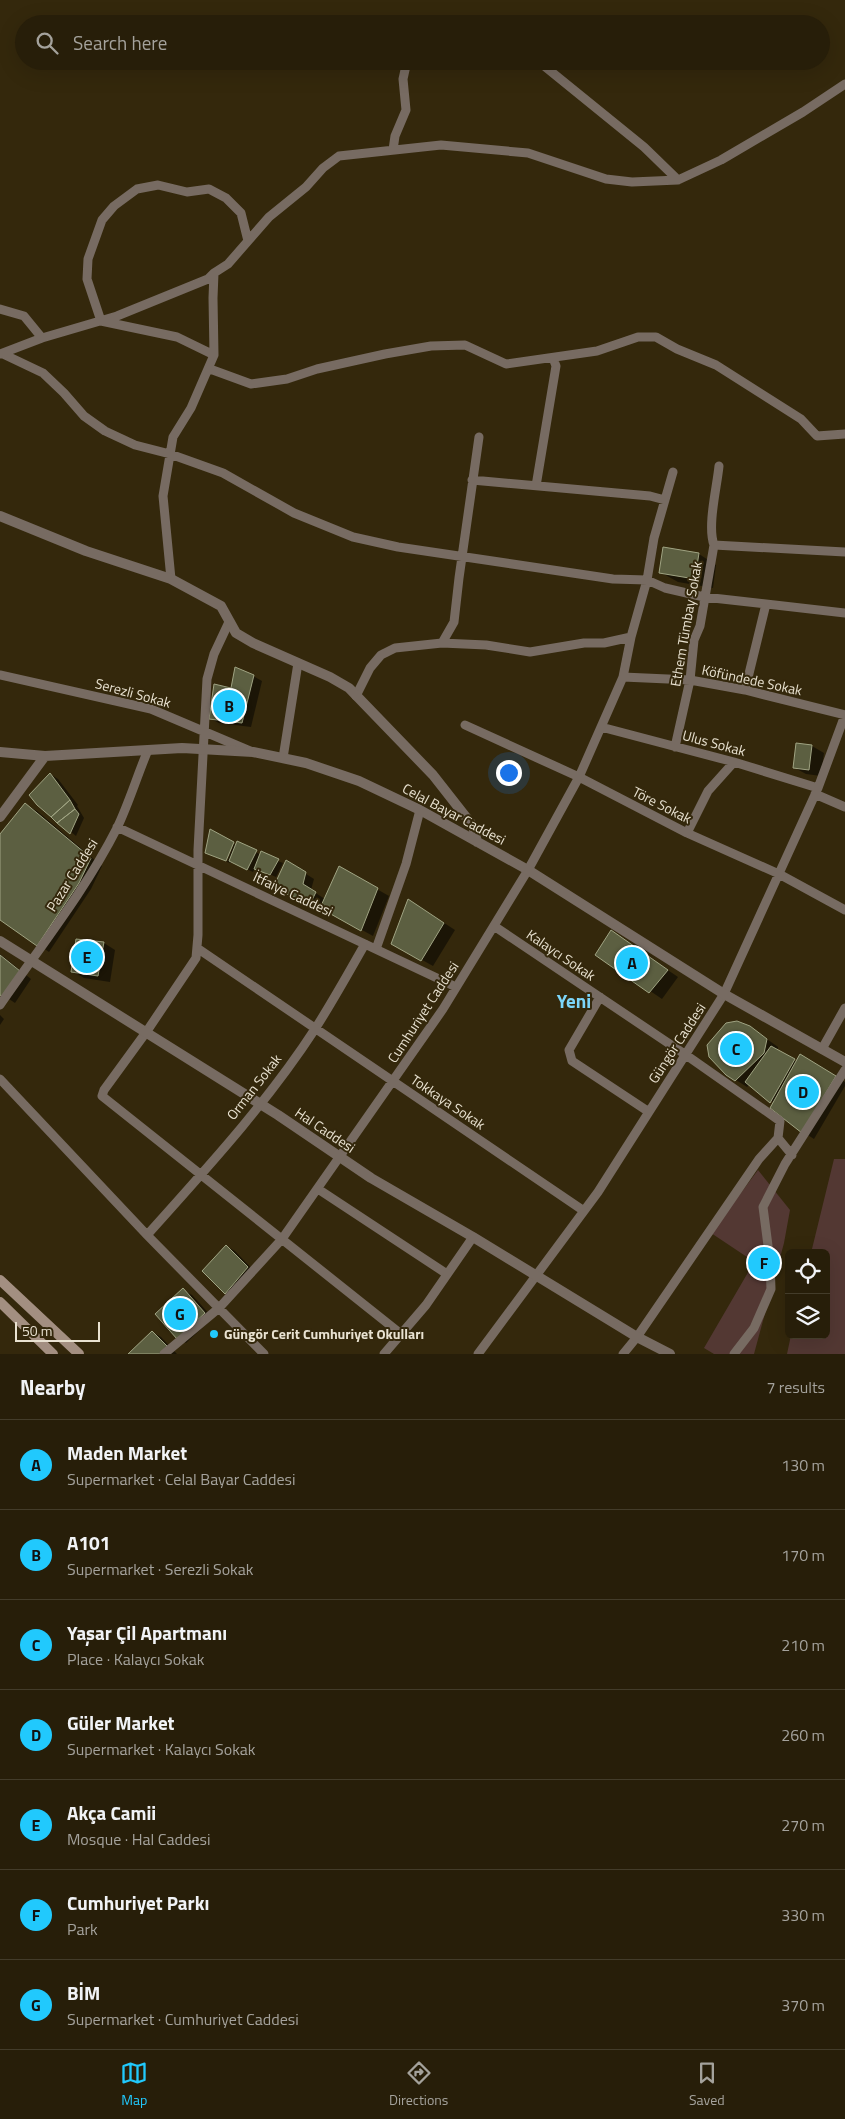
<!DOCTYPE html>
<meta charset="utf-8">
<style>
:root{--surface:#271e09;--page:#332b17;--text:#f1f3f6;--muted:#a4a29c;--line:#433c2a;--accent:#21c9fd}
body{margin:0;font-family:"Titillium Web",sans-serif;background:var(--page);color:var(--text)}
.controls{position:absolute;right:15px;bottom:15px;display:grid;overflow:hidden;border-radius:8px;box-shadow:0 5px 20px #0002}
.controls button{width:45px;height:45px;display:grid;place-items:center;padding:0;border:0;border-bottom:1px solid var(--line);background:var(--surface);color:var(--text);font:25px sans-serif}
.scale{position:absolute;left:15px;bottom:12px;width:85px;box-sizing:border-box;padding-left:5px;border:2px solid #e9e2d1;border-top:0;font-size:14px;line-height:18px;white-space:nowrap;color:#e9e2d1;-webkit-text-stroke:4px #34280c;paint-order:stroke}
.you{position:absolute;left:508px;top:772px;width:18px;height:18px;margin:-12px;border:4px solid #fff;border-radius:50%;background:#1a73e8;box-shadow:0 0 0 8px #1a73e833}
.badge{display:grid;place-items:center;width:32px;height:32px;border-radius:50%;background:var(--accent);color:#111;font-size:16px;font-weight:700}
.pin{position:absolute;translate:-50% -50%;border:2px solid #fff;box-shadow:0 1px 5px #0006}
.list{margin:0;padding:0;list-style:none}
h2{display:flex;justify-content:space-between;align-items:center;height:65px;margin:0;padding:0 20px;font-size:21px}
h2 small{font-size:16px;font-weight:400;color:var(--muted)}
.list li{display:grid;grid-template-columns:32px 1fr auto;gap:15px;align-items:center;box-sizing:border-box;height:90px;padding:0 20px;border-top:1px solid var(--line)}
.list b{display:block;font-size:19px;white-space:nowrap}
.list p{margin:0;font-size:16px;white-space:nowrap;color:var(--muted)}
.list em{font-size:16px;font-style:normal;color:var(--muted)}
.icon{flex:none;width:28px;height:28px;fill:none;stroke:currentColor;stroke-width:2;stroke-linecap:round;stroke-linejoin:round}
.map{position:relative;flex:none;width:845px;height:1354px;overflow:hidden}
.search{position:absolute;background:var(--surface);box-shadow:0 5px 20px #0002;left:15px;right:15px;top:15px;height:55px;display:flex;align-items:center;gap:12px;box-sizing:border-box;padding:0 18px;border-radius:28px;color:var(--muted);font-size:19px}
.sheet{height:695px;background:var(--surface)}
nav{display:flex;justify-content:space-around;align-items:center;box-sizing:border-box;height:70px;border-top:1px solid var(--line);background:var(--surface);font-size:14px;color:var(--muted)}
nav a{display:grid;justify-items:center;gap:2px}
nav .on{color:var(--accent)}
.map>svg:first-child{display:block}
.green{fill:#533833}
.shadow{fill:#0007}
.building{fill:#5c5f41;stroke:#a0a483}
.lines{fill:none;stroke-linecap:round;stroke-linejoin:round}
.minor{stroke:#776b62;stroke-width:9}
.tertiary{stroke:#776b62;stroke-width:10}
.secondary{stroke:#a38f81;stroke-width:10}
.poi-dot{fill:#21c9fd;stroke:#34280c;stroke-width:2}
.labels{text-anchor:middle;stroke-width:4;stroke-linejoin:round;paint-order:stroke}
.street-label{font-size:14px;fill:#e9e2d1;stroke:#34280c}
.poi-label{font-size:14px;font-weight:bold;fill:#e9e2d1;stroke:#34280c;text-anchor:start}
.district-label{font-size:19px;font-weight:bold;fill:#7cd6fa;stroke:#34280c}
</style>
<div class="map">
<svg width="845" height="1354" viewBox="0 0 845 1354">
<rect width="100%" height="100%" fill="#34280c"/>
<!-- green -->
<path class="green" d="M834,1159h11v195h-58l4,-19h35v-82h-15z
M758,1170l32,40 -6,33 -30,111h-40l-10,-6 46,-79 -3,-12 -36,-24z"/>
<!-- shadow -->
<path class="shadow" d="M664,549l35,5 17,11 -3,23 -35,-6 -18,-10z
M253,676l9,5 -11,46 -32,-4 -9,-5 22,-28z
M797,745l15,1 12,7 -3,23 -15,-2 -11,-6z
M50,774l8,5 20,26 -1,1 7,12 -8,18 -25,-20z
M26,805l11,6 65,55 -11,23 -42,63 -49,-34v-80z
M234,844l49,19 -7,14 -21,-9 -2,4 -21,-10 -1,1 -4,-1z
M287,862l27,17 -3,11 14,9 15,-31 49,28 -16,40 -53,-29 -1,1 -45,-21z
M409,900l46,30 -22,36 -41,-23z
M612,932l66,45 -16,22 -65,-44z
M104,943l11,7 -5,32 -26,-4 -11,-7z
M0,954l31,25 -16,24 -15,-10z
M0,1015l4,4 -4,6z
M750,1027l28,20 -1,4 20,11 3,-6 45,26v4l-31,53 -11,-7 -29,-29 -24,-19 -3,3 -11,-7z
M226,1246l9,5 21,22 -22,25 -8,-5z
M183,1290l9,5 21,23 -27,25 -8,-5z
M152,1332l9,5 16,17h-47z"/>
<!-- building -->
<path class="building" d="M663,547l36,6 -4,26 -36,-6z
M235,667l19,8 -12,48 -33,-4 5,-35 17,4z
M796,743l16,2 -3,25 -16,-2z
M50,773l20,27 -19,17 -14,-12 -8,-10z
M70,800l5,9 -18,14 -6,-6z
M25,803l66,55 -12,25 -42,63 -37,-26v-86z
M75,809l4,5 -9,20 -13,-11z
M210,829l24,13 -8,19 -21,-8z
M237,841l20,9 -10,20 -18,-9z
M261,851l18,8 -9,16 -16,-6z
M286,860l20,12 -3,12 13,8 -6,12 -37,-16z
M339,866l39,22 -17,43 -41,-23z
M408,899l36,24 -23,38 -30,-17z
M611,930l57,40 -19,23 -54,-38z
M76,939l28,3 -6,34 -27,-4z
M0,955l20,16 -17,26 -3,-2z
M737,1021l13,5 17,13 -3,14 -29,28 -9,-6 -17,-18 -2,-12 19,-22z
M771,1046l24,13 -25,44 -25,-21z
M800,1054l36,22 -34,57 -32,-25z
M226,1245l22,22 -23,27 -23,-23z
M183,1288l22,25 -28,26 -22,-25z
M152,1331l18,18 -7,5h-35z"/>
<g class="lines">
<!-- minor -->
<path class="minor" d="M536,61l7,4 101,82 34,33
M393,150l2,-14 11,-26 -3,-31 4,-18
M0,309l24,7 18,22
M0,354l42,-16 75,-22 91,-37 6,-6
M3,354l40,19 21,20 20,23 21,15 30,14 35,9 53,19 71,40 59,24 45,10 215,32 34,1 18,8 39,9 141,16
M214,355l-37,-18 -76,-16 -14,-42 1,-20 14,-39 12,-14 23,-17 21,-4 29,7 22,-3 17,9 15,15 7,28
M210,369l41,15 36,-5 30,-10 68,-15 46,-8 34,-1 41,19 91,-13 41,-14h18l21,12 39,16 85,54 16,17 28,-2
M472,480l178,16 15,4
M536,486l20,-120 -3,-8
M714,545c-7,-19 3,-58 5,-79
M171,579l-8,-83 10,-59 18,-29 23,-53 -1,-57 1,-25 14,-9 41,-47 37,-30 17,-19 16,-12 102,-11 87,8 78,26 26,3 46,-2 43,-20 82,-48 42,-28
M229,622l-15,32 -7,25 -9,171v85l-2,23 -49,73 -43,59 -2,6 299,238
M442,643l12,-21 5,-44 20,-141
M0,675l151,34 99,42
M623,677l67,3 55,10 100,25
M745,690l21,-86
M356,696l14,-28 11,-13 14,-7 47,-5 44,2 44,7 54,-9h20l27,-6
M465,725l114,52 108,56 92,41 66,36
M601,727l133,35 84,26
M675,747l15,-67 4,-40 6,-14 14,-81 131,7
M283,758l15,-95
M815,794l30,13
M117,827l339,160
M687,833l21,-42 26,-29
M494,926l192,129 94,66 -2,17 14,17
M197,948l387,263
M376,949l30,-85 14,-54
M600,997l-31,53 3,11 77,51
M0,1005c40,-58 85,-114 117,-177 12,-25 20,-52 31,-78
M822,1049l23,-41
M0,1079l147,156 117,119
M318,1189l129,85
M147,1235c59,-66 120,-132 168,-206 18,-28 34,-57 50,-85
M164,1354l55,-46 63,-69 161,-230 85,-139 51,-93 44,-100 8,-40 16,-57 7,-42 19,-66
M384,1354l42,-49 47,-68
M478,1354l120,-162 126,-198 94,-206 27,-73
M623,1354l14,-17 122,-178 19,-21
M734,1354l20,-26 17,-39 -1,-28 -7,-54 22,-43 60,-94"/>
<!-- tertiary -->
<path class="tertiary" d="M0,516l86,35 85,28 50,27 15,27 17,10 77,34 19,11 84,87 40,51 4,16
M0,752l45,4 137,-8 71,4 53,11 53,18 61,29 108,60 196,124 121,68
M0,817l45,-61
M0,941l278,174 93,63 102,59 164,100 33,17"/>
<!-- secondary -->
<path class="secondary" d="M0,1280l79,74
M0,1302l53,52"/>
</g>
<!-- markers -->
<circle class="poi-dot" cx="214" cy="1334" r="5"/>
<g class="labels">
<!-- street labels -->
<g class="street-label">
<text transform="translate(686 624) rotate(-80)" y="5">Ethem Tümbay Sokak</text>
<text transform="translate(752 680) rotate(12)" y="5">Köfündede Sokak</text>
<text transform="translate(133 693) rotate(15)" y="5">Serezli Sokak</text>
<text transform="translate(714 743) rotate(15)" y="5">Ulus Sokak</text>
<text transform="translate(662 805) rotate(27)" y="5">Töre Sokak</text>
<text transform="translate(454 814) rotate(28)" y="5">Celal Bayar Caddesi</text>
<text transform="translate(72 875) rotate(-58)" y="5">Pazar Caddesi</text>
<text transform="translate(293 894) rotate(25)" y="5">İtfaiye Caddesi</text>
<text transform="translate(561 955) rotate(34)" y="5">Kalaycı Sokak</text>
<text transform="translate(423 1012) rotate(-57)" y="5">Cumhuriyet Caddesi</text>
<text transform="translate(677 1043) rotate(-57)" y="5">Güngör Caddesi</text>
<text transform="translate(254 1087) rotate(-52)" y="5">Orman Sokak</text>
<text transform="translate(448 1102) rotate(34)" y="5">Tokkaya Sokak</text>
<text transform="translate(325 1130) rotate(34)" y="5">Hal Caddesi</text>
</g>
<!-- poi labels -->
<g class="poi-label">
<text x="224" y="1339">Güngör Cerit Cumhuriyet Okulları</text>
</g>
<!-- district labels -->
<g class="district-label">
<text x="574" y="1008">Yeni</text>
</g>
</g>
</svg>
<div class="controls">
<button><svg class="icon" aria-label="locate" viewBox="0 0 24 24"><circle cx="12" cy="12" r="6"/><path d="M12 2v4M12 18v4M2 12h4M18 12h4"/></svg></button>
<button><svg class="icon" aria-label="layers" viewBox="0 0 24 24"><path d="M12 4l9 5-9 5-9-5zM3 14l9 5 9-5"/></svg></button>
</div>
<div class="scale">50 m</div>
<div class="you"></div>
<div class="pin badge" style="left:632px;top:963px">A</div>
<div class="pin badge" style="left:229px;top:706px">B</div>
<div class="pin badge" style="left:736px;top:1049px">C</div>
<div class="pin badge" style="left:803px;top:1092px">D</div>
<div class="pin badge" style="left:87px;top:957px">E</div>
<div class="pin badge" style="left:764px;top:1263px">F</div>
<div class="pin badge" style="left:180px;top:1314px">G</div>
<div class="search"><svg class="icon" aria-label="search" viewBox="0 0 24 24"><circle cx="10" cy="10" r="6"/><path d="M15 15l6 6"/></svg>Search here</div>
</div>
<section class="sheet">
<h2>Nearby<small>7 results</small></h2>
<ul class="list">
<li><span class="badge">A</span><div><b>Maden Market</b><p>Supermarket · Celal Bayar Caddesi</p></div><em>130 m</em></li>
<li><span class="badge">B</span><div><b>A101</b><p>Supermarket · Serezli Sokak</p></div><em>170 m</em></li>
<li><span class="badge">C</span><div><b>Yaşar Çil Apartmanı</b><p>Place · Kalaycı Sokak</p></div><em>210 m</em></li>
<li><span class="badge">D</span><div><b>Güler Market</b><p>Supermarket · Kalaycı Sokak</p></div><em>260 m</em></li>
<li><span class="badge">E</span><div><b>Akça Camii</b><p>Mosque · Hal Caddesi</p></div><em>270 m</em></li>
<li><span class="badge">F</span><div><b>Cumhuriyet Parkı</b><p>Park</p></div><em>330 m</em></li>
<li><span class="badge">G</span><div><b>BİM</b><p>Supermarket · Cumhuriyet Caddesi</p></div><em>370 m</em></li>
</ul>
</section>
<nav>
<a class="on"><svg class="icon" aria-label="map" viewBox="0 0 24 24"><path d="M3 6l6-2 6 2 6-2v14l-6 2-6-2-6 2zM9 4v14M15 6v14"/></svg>Map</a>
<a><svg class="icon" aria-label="directions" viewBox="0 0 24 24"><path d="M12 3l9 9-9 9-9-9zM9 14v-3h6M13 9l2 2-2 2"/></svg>Directions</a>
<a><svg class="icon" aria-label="saved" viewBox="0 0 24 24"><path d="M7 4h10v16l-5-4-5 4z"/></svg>Saved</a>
</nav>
